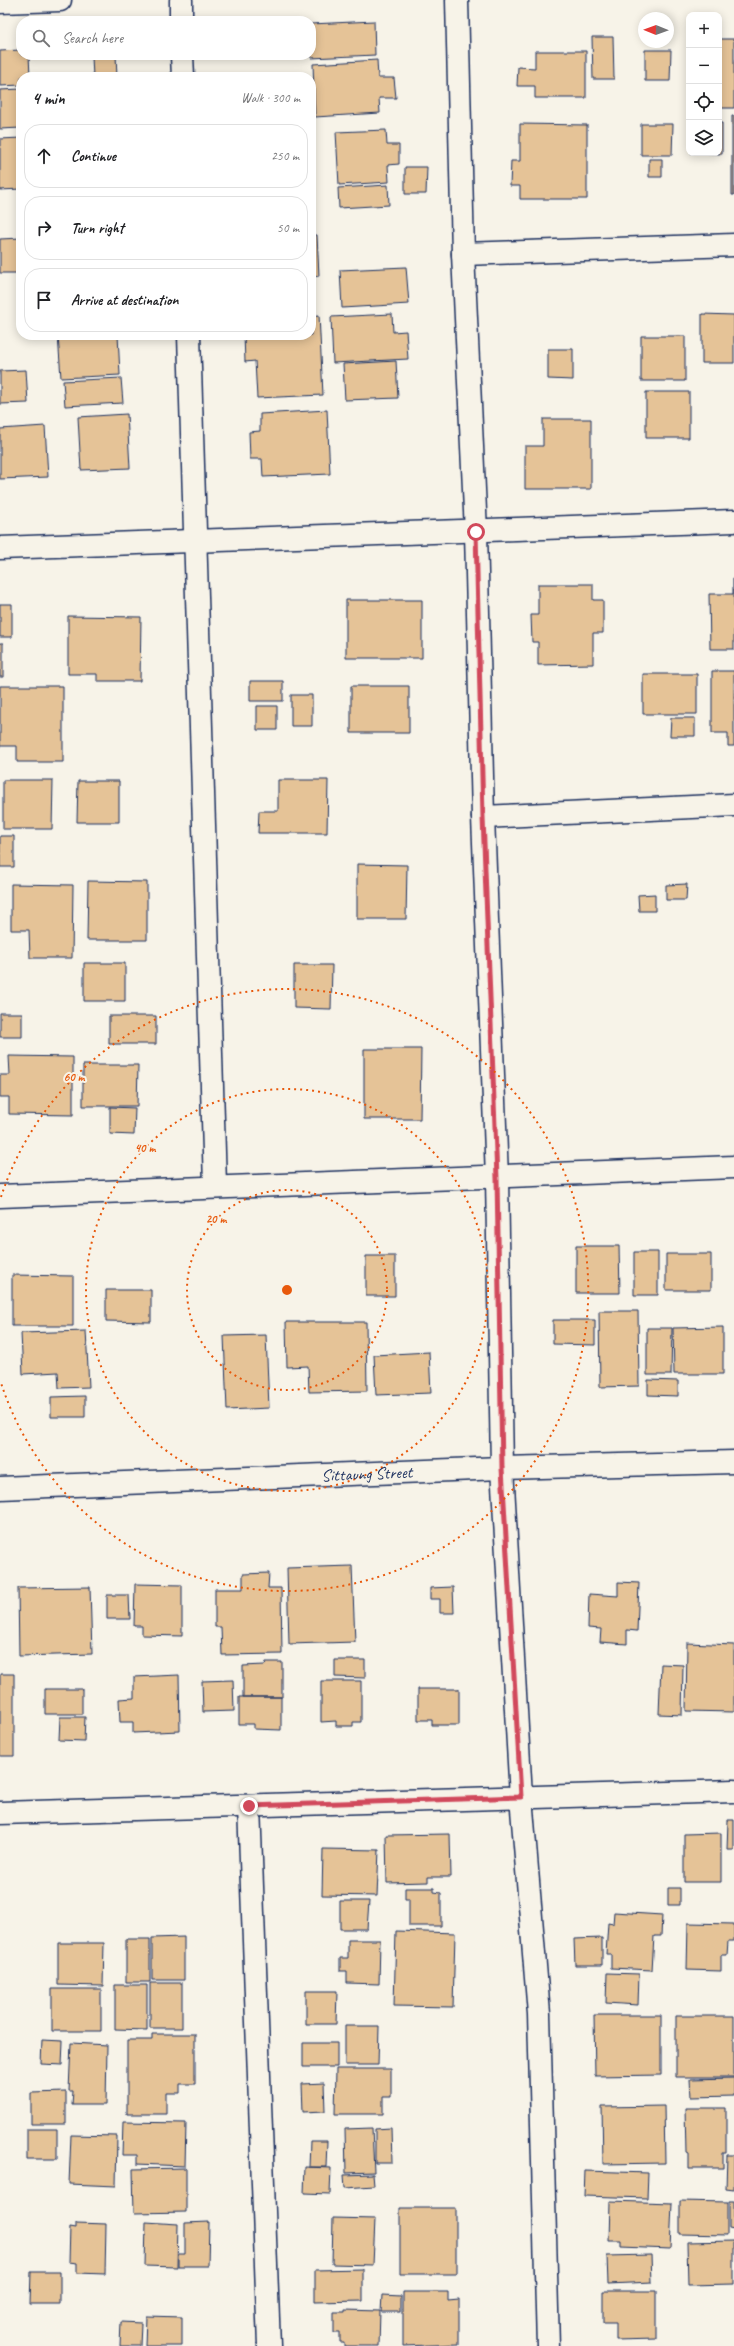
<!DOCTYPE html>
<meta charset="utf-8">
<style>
:root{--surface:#fff;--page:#f2f2f2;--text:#202124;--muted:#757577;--line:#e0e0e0}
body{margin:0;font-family:Caveat,sans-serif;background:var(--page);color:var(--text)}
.controls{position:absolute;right:12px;top:12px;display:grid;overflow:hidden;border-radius:8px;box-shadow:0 2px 10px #0003}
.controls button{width:36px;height:36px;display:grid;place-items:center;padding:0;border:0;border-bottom:1px solid var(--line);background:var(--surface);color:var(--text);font:20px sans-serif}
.compass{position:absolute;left:638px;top:12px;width:36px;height:36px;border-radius:50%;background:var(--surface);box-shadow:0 2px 10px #0003;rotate:271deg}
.stop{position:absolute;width:12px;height:12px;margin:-9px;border:3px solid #d1495b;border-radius:50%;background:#fff}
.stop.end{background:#d1495b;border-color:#fff;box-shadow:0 1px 4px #0008}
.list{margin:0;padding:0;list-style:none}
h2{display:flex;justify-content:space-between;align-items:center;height:52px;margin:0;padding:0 16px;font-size:17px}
h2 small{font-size:13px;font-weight:400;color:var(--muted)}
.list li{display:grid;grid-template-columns:26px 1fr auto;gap:12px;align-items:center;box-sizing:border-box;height:64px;margin:0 8px 8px;padding:0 8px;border:1px solid var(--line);border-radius:16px}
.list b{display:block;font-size:15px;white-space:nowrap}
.list em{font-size:13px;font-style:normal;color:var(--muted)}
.icon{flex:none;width:22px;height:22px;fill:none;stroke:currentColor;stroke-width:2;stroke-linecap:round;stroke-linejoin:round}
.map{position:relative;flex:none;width:734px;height:2346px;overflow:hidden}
.search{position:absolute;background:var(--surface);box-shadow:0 2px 10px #0003;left:16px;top:16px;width:300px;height:44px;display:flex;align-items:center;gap:10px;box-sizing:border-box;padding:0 14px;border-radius:16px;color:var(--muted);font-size:15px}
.panel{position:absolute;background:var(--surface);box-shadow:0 2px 10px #0003;left:16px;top:72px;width:300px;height:268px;border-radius:16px}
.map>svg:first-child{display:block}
.building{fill:#e5c397;stroke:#1b2f5e}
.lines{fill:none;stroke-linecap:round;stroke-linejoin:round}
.minor-casing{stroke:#1b2f5e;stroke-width:25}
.minor{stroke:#f7f3e8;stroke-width:22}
.route{stroke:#d1495b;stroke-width:5}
.ring{fill:none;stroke:#e8590c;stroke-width:2;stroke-dasharray:2 4}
.labels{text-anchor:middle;stroke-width:4;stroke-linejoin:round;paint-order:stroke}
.street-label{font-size:17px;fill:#1b2f5e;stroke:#f7f3e8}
.centre{fill:#e8590c;stroke:#f7f3e8;stroke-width:2}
.ring-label{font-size:12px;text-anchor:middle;font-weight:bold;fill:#e8590c;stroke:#f7f3e8;stroke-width:4;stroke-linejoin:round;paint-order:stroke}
</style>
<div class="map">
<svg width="734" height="2346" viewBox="0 0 734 2346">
<rect width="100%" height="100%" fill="#f7f3e8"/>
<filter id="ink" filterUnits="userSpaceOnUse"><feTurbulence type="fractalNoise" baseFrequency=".025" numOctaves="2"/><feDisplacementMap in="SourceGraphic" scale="8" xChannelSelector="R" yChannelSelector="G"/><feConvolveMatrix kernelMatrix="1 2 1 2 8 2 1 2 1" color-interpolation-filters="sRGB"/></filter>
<g filter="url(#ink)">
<!-- building -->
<path class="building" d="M374,21l1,34 -64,3v-34z
M592,37h21l1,42h-21z
M719,39h15v69h-15z
M21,50v5h8l1,22h-9v8l-21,1v-35z
M645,50h26l-1,31h-25z
M535,51h51v47h-51v-12h-18l1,-19 17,1z
M116,55l1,22h-24l-1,-20z
M377,60l1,18h16l2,20h-17l1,15 -65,4 -2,-53z
M21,89v39l-21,1v-39z
M732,116h2v79h-2z
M719,123h3v31l-31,-1h28z
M520,124l67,1v74h-67v-13h-10l1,-25h9z
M641,124h32l-1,31h-31z
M386,130l1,15h12v19l-11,1 1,17 -50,3 -3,-53z
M21,138v51l-21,1v-51z
M649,159h13v18h-13z
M405,167h22l-1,27h-21z
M388,185l1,20 -50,3 -1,-20z
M311,235h6l2,41 -8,1z
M21,238v35h-21v-34z
M406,267l3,37 -67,4 -2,-38z
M392,314l1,18 13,-1 2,28 -75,4 -2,-46z
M702,314l32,1v48h-32z
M319,315l4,80 -66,3 -2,-37 -10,1 -1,-27h67v-19z
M58,335h60l2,40 -59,3z
M641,336h44v45h-44z
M548,349h25v31l-25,-1z
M396,361l2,37 -53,2 -2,-36z
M26,370l2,33 -28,1v-33z
M121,378l2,25 -58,3 -2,-25z
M646,392h43v46h-43z
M327,410l3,64 -67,3 -1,-18h-12l-1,-27 11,-1v-17z
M127,414l3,54 -49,2 -3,-53z
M543,419h48v70h-66v-43h18z
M45,426l3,51 -48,2v-50z
M733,579h1v70h-24l-1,-55h24z
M538,584h55v16h10v33h-10v31l-55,1v-23h-6l-1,-27h7z
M346,600h76v58h-76z
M0,604h12v33h-12z
M68,616l73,1 -1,64h-43v-7h-29z
M0,643h3v34h-3z
M712,671h22v75h-6v-13h-16z
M643,674h54v40h-54z
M250,681h33v20h-33z
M0,686h63v76h-46v-16h-17z
M351,686h58v47h-58z
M291,695h21v31h-21z
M257,706h20v24h-20z
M671,718h24v18h-25z
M3,780h50l-1,49h-49z
M278,780h50l-1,53h-69l1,-22h19z
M78,781h41v41h-42z
M0,836h14v31h-14z
M357,864l50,1 -1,54h-49z
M88,881l59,1v58h-60z
M11,884l62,1 -1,73h-42l-1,-28h-18z
M687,884l-1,16h-20v-15z
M655,894v17h-16l-1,-16z
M84,963h41v38h-41z
M294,965h38l-1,44 -37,-1z
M0,1013h22v24h-22z
M109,1016h47v28h-47z
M364,1049h57l-1,70h-56z
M9,1056l64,1v58l-64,-1v-17h-9v-22h10z
M83,1065h55l-1,41h-54z
M110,1107l25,1 -1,27 -24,-1z
M576,1246h43l1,47h-44z
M634,1252h24v43h-24z
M666,1254h45v36h-45z
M366,1256h29v40h-29z
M12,1275l61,1v50h-61z
M106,1290h45v32l-45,-1z
M599,1311h39l1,75 -39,1z
M553,1320h42v25l-42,-1z
M286,1322h80l1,69 -58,1 -1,-26 -21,1z
M723,1327v47h-49l-1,-46z
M647,1328h25l-1,47h-24z
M86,1331l3,56 -30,1 -1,-16 -35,2 -2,-41z
M266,1335l3,73 -42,2 -3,-74z
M429,1352l2,41 -55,2 -2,-40z
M648,1380l30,1v15l-30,-1z
M85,1396v21h-34v-20z
M352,1566l3,76 -66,2 -2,-76z
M269,1573l-1,15h13l1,66 -60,1 -1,-28h-6v-38h28v-15z
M618,1582l21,1 -2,48 -10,-1v14l-27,-2 1,-13 -13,-1 1,-34 29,2z
M135,1584l47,1v51l-40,-1v-9h-8z
M90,1587l2,67 -73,2 -1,-68z
M453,1587l1,26h-14v-14h-10v-11z
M107,1595h22l1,24h-23z
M687,1643l47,2v67l-48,-1z
M335,1660h30v18l-30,-1z
M266,1662h16v35h-39v-31l22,-1z
M661,1664l22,1 -1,50 -23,-1z
M0,1674h14v82h-14z
M179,1675l1,56 -47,2v-11h-13l-1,-23 15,-1v-21z
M233,1680l1,31 -31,1 -1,-31z
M321,1681h40v41h-8v4h-17v-5l-15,1z
M45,1689h37v25h-37z
M418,1689h41v36h-27v-5h-14z
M239,1697h42v33l-27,-1v-5h-15z
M60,1717h25l-1,24 -25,-1z
M728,1820h6v30h-7z
M721,1833v49h-37v-48z
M450,1834l1,43h-23v5l-41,1 -1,-48z
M323,1849l56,1 -2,46 -55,-1z
M405,1888h29v4l7,1v33h-32v-27h-4z
M668,1888h12v17h-12z
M340,1901h29l-2,28h-27z
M614,1912l48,3 -1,21h-7l-2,34 -41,-2v-14h-5l2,-31 5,1z
M688,1923l46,1v17h-6l-1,14h-6v16l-34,-1z
M396,1931l59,2 -2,74 -59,-1z
M184,1937v43h-32v-42z
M602,1938v27h-27l-1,-26z
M126,1939h24v43h-24z
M348,1940h32l-1,44 -32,-1v-12h-7v-13h8z
M58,1943h46l-1,43 -45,-1z
M607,1973l32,1 -1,31 -32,-2z
M150,1983h32v45h-32z
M115,1985h32v45l-32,-1z
M52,1989h49v42h-49z
M306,1991h31l-1,33h-30z
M594,2015h67v60l-66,1z
M676,2016h58v61h-58z
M345,2026h34l-1,39h-33z
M152,2034h43v50h-15v9h-14v21h-39v-74h25z
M42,2040l21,1 -1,24 -21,-1z
M71,2043l36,2 -1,60h-34l1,-14h-4z
M303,2043h34v24h-34z
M336,2069h55v28h-8v17h-48z
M734,2078v18l-43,1 -1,-18z
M324,2083l1,28 -22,1 -1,-28z
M66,2092v32h-35v-31z
M664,2106l1,57 -62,1 -1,-57z
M685,2108h41v45h-3v15h-35v-14l-2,-1z
M123,2122l63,1 -1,43 -48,-2v-9h-15z
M372,2128l2,44 -28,1 -1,-44z
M391,2128l1,35h-17v-34z
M27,2129h30v30h-30z
M71,2135l46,1 -1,50 -47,-2z
M310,2141h17l-1,26h-17z
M727,2155h7v35l-8,-1z
M305,2167l26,1 -1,26 -26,-1z
M186,2168v44l-52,1 -1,-44z
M585,2171l63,2 -1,25 -63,-2z
M373,2174l1,12 -29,2 -1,-13z
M610,2201l62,2 -2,46 -49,-2v-6h-12z
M680,2201l47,1v33l-47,-1z
M729,2201h5v29l-5,-1z
M400,2208h56v66h-56z
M333,2218l42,1 -2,46 -41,-1z
M146,2222l32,2 -1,43 -32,-1z
M209,2222l-1,44h-30v-12h7v-31z
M76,2223l30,1 -1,50 -28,-1v-10l-8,-1 1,-35 6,1z
M734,2241v43l-46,1 -1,-43z
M651,2255l1,27 -44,2 -1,-28z
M363,2269v32l-48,1v-32z
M31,2272h29v32h-30z
M603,2291h53v48l-40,1v-17h-13z
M403,2292h45v8l11,-1v45l-56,2z
M382,2295l19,1v16h-20z
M345,2310l35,1 -1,35h-35v-4h-4v-9h-6v-21h11z
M146,2316l36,1v29h-37z
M121,2322l20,1 -1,23h-20z"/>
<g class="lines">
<defs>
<g id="minor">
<path d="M181,0v21"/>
<path d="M457,0l6,254 13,278 7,285 14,361 5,290 19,329 18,217 9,332"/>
<path d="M0,2l60,-2"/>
<path d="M182,55l1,22"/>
<path d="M463,254l271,-9"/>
<path d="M189,335l26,850"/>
<path d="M0,548l734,-27"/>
<path d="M483,817l251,-12"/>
<path d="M0,1196c245,-12 489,-17 734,-29"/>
<path id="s1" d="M0,1488l502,-20 232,-6"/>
<path d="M249,1806l20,540"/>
<path d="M0,1813l734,-22"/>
</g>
</defs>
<!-- minor casing -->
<use href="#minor" class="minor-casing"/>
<!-- minor -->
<use href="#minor" class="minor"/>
</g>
</g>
<g class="lines" filter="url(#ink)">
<!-- route -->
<path class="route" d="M249,1806l272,-9 -19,-329 -5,-290 -14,-361 -7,-285"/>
</g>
<!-- distance rings -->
<g class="ring">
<circle cx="287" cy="1290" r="100"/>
<circle cx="287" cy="1290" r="201"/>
<path d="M1 1197A301 301 0 1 1 1 1383"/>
</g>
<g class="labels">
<!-- street labels -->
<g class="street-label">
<text dy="6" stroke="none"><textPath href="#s1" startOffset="367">Sittaung Street</textPath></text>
</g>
</g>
<circle cx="287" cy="1290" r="6" class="centre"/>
<g class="ring-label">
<text x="74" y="1081">60 m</text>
<text x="145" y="1152">40 m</text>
<text x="216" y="1223">20 m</text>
</g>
</svg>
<div class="controls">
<button>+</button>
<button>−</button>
<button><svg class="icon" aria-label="locate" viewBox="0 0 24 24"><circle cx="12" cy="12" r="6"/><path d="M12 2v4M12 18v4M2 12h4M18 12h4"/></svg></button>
<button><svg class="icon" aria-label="layers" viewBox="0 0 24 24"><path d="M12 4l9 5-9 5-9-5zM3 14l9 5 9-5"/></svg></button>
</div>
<svg class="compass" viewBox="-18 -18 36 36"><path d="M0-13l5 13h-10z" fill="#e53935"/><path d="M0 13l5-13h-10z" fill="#757577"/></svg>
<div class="stop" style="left:476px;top:532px"></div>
<div class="stop end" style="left:249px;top:1806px"></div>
<div class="search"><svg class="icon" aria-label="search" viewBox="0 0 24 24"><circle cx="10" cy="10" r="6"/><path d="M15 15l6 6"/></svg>Search here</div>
<section class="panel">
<h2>4 min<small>Walk · 300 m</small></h2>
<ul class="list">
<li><svg class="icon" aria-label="ahead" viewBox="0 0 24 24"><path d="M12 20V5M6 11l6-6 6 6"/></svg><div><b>Continue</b></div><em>250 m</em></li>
<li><svg class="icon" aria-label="right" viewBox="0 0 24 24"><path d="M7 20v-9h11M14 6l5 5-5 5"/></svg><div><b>Turn right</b></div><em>50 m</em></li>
<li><svg class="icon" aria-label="arrive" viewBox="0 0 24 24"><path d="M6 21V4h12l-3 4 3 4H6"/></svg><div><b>Arrive at destination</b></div></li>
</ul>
</section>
</div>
